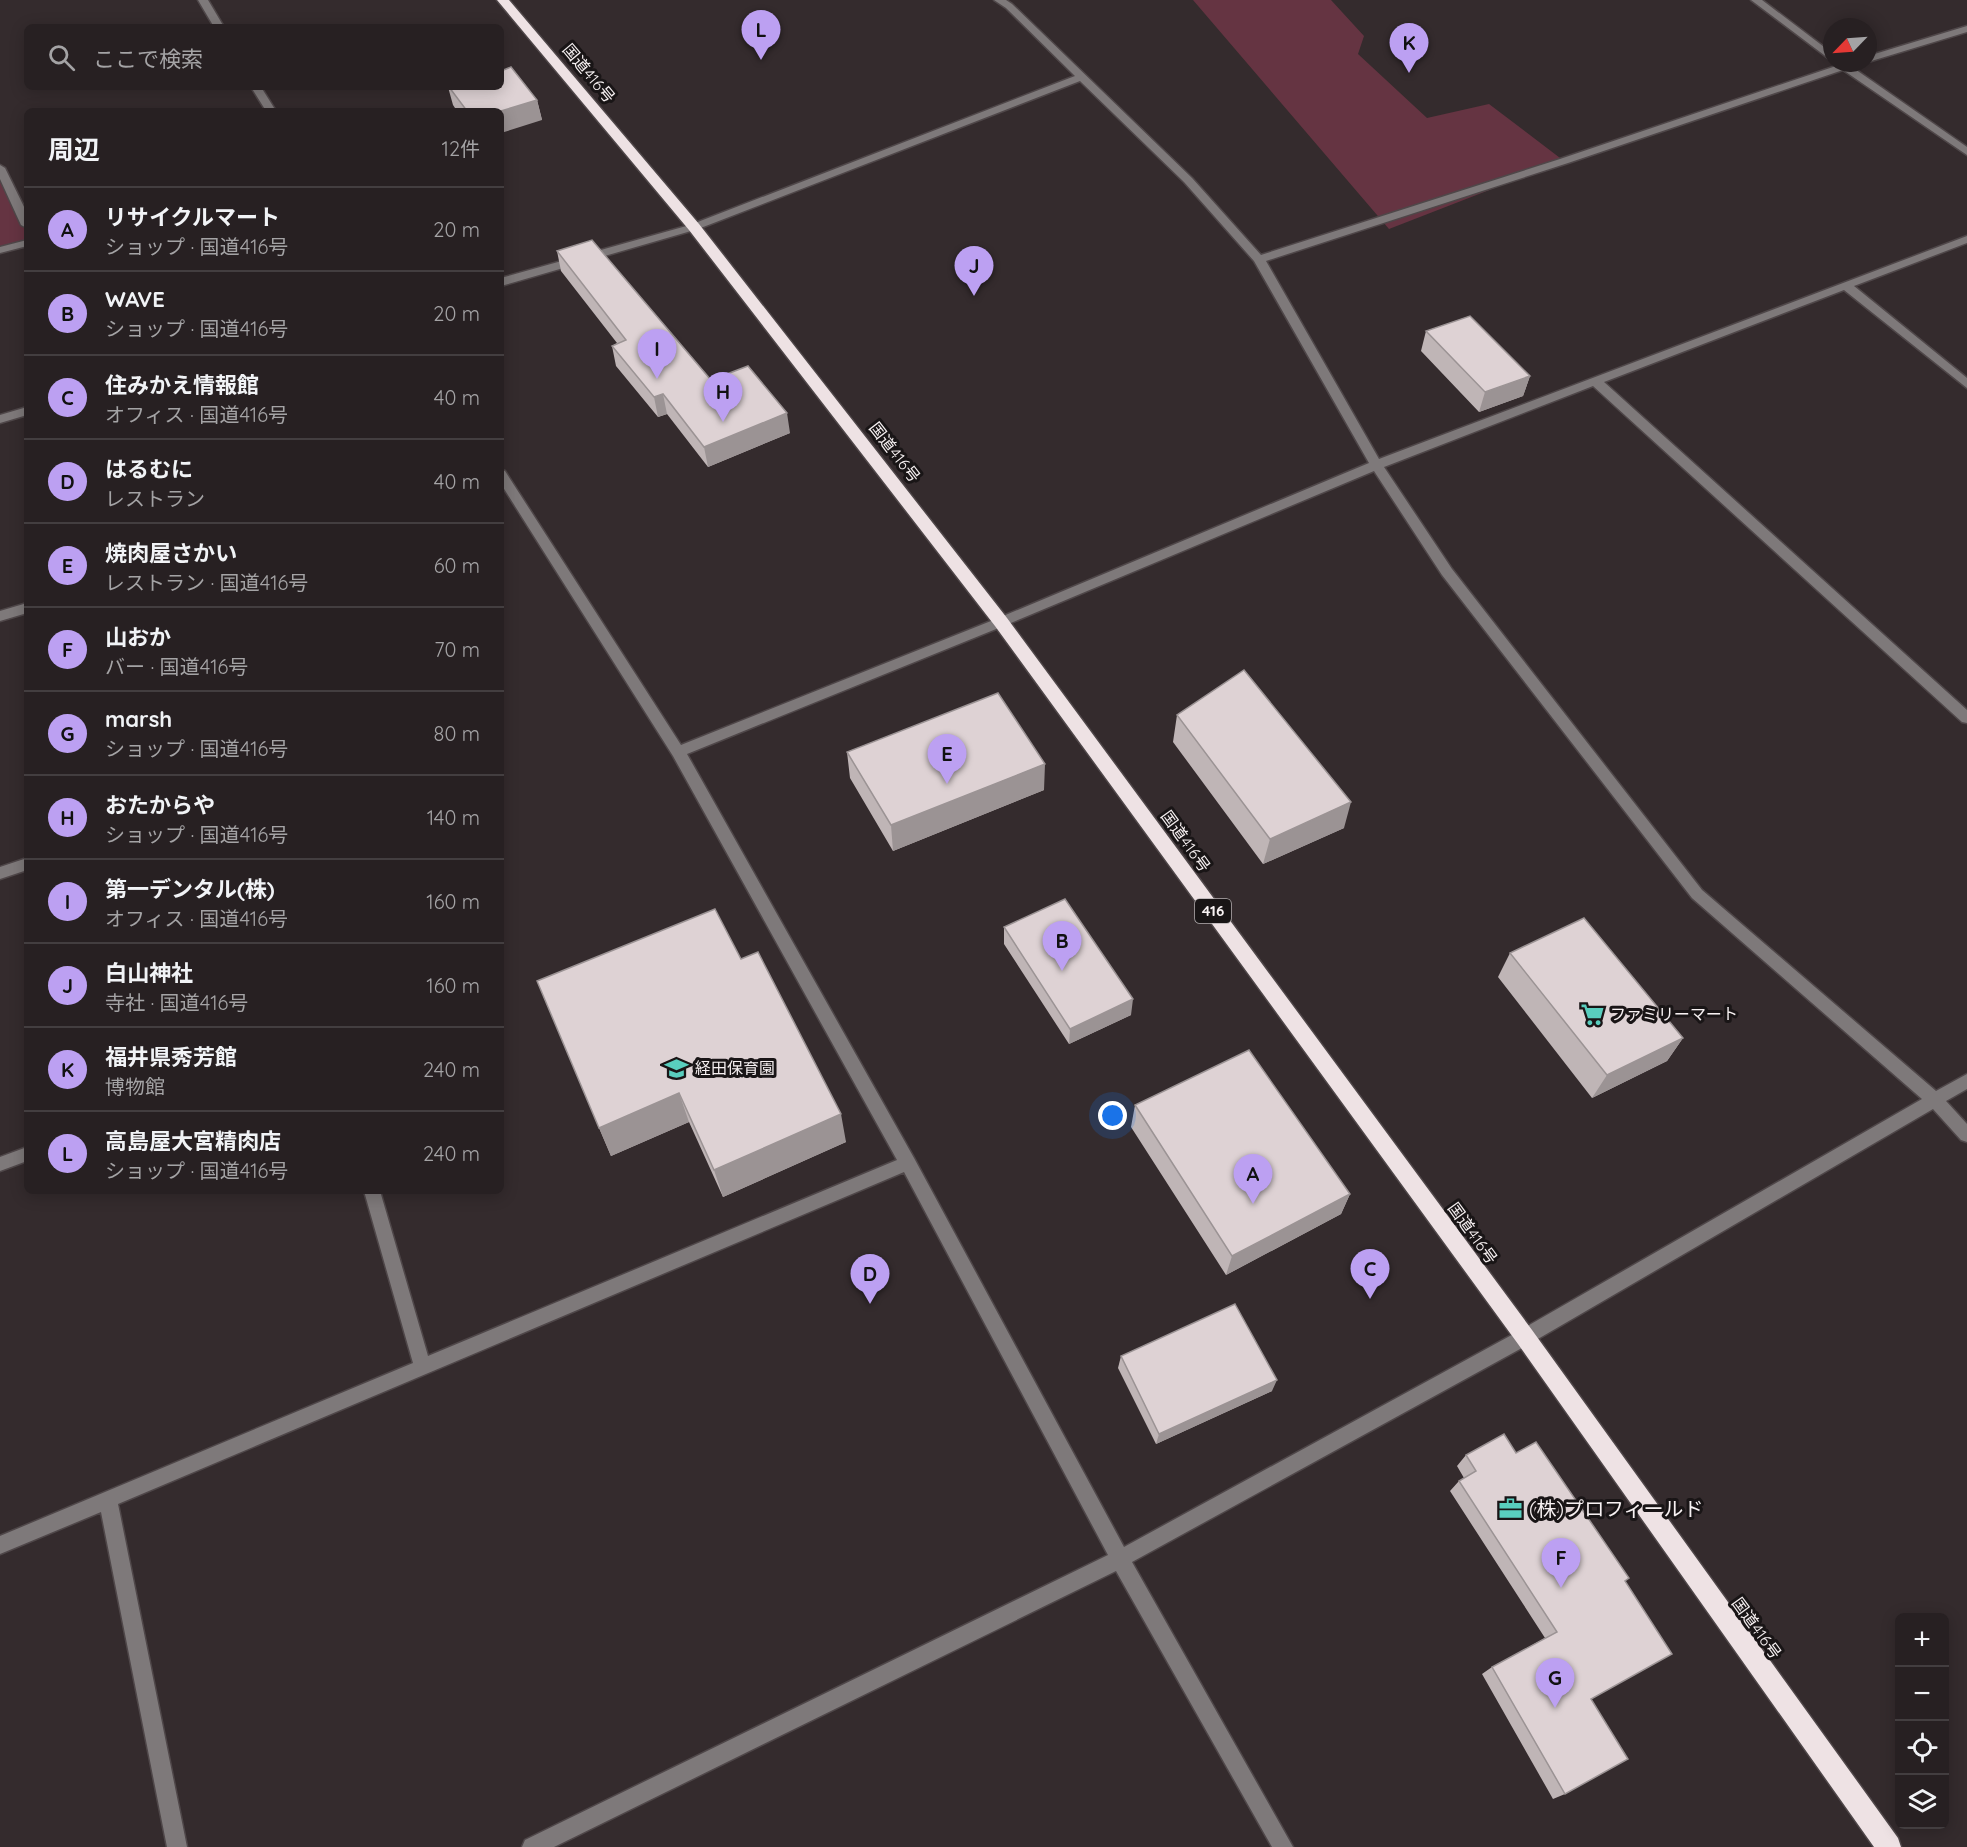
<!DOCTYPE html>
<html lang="ja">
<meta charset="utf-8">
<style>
:root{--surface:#272022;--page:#332d2f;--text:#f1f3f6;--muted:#a4a3a5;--line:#433e40;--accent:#bca0f2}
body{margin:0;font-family:Quicksand,"Noto Sans JP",sans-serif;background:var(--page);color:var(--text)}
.controls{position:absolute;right:18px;bottom:18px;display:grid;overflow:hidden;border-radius:9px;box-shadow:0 3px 15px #0003}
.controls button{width:54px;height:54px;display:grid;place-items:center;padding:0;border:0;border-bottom:2px solid var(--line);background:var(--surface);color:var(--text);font:30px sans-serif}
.compass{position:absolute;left:1823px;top:18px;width:54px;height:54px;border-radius:50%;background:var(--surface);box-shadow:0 3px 15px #0003;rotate:245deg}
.you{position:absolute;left:1113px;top:1116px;width:21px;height:21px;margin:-15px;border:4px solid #fff;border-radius:50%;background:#1a73e8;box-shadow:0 0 0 9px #1a73e833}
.badge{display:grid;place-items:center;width:39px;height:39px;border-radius:50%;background:var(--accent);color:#111;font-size:20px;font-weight:700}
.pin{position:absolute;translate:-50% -50px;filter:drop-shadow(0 2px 3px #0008)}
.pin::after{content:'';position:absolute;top:32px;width:21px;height:18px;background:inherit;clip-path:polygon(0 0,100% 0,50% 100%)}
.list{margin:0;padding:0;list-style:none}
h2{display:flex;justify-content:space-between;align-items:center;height:78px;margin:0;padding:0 24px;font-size:26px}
h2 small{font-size:20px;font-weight:400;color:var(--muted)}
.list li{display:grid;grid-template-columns:39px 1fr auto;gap:18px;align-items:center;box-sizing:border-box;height:84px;padding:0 24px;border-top:2px solid var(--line)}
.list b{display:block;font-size:22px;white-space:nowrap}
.list p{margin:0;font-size:20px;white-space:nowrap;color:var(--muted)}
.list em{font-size:20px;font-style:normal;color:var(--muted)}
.icon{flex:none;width:33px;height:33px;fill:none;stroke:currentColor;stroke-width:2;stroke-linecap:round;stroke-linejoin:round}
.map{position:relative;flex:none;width:1967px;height:1847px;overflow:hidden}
.search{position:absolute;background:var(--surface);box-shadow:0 3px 15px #0003;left:24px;top:24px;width:480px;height:66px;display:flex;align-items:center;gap:15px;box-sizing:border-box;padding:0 21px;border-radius:9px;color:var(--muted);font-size:22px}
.panel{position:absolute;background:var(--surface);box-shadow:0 3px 15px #0003;left:24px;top:108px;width:480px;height:1086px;border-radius:9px}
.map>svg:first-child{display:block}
.green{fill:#653442}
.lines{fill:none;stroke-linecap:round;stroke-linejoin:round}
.minor-casing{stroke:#4f4749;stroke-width:3}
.highway-casing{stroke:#4f4749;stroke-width:3}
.minor{fill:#7e797a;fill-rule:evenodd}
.highway{fill:#eee2e4;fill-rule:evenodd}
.wall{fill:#bfb5b6}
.shaded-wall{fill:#9b9394}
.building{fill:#ded2d4;stroke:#9b9394;stroke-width:1.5}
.labels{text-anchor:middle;stroke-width:6;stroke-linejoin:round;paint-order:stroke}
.shield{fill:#191516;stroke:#b4afb0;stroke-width:1.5}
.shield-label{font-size:15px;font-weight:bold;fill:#f7f1f2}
.street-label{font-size:16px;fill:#f7f1f2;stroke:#191516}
.poi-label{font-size:16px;fill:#f7f1f2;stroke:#191516;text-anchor:start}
.near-poi-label{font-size:20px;fill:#f7f1f2;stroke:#191516;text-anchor:start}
</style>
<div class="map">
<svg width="1967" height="1847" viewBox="0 0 1967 1847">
<rect width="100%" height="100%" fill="#342b2d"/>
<!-- green -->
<path class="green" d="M1193,0h138l33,36 -6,18 69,64 62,-14 75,57 -175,68z
M0,170l27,59v13l-27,7z"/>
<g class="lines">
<defs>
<path id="minor" d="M198,0h10l16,27h-10z
M994,0h12l6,4 180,174 69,77 299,-96 276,-93 -2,-3h25l-7,4 115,80v8l-124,-85 -275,93 -302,98 113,198 588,-223v7l-113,43 113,92v10l-123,-98 -240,92 363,328v13l-5,-1 -369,-336 -209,81 68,102 250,321 234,201 31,-17v15l-21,12 21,23v18l-6,-2 -28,-31 -402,234 -399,219 161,285h-21l-156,-276 -562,276h-32l3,-7 583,-285 -204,-383 -786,332 69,343h-20l-66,-335 -101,42v-18l413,-173 -49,-172h16l48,165 469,-196 -224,-404 -172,-272v-14l4,1 176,274 315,-126 373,-156 -115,-202 -70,-79 -104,-101 -382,148 -197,57v-8l189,-53 385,-149 -69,-68zM1374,471l68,104 250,323 230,201 -403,232 -395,216 -210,-389 -227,-404 319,-129z
M1751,0h11l70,53v8z
M1967,26v6l-99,30v-6z
M251,87h10l15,24h-10z
M0,165l5,3 22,45v15l-6,-3 -21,-46z
M27,240v6l-27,7v-6z
M27,407v8l-27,8v-8z
M27,603v10l-27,8v-10z
M27,858v12l-27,9v-12z
M27,1147v14l-27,10v-14z"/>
<path id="highway" d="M497,0h12l190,224 308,394 525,712 366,508 3,9h-27l-356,-503 -523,-718 -306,-396z"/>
</defs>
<!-- minor casing -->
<use href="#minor" class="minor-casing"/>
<!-- highway casing -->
<use href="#highway" class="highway-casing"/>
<!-- minor -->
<use href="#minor" class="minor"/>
<!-- highway -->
<use href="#highway" class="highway"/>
</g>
<!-- wall -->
<path class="wall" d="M448,87h53l36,13 5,20 -41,-9h-44l-4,-6z
M557,251l154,129 79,53 -82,34 -41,-53 -9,3 -42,-51 -4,-20 5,-3 -56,-72z
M1426,331l104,45 -7,20 -44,16 -58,-61z
M1177,715l167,113 -81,36 -90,-122z
M847,752l197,38 -151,61 -43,-73z
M1004,927l127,88 -62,29 -65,-100z
M1510,953l173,85 -16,23 -75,37 -94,-121z
M741,959l105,183 -123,55 -34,-75 -78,34 -74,-175z
M1135,1105l215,89 -9,20 -115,61 -95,-148z
M1121,1356l151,35 -116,53 -38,-76z
M1516,1453l109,128 -60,213 -12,5 -71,-125 10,-7 53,-29 -95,-147 9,-10 5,-3 -7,-12 9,-11z"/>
<!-- shaded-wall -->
<path class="shaded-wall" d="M537,100l5,20 -41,13v-22z
M1530,376l-7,20 -44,16 6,-20z
M663,394l4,20 -9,3 -4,-20z
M787,413l3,20 -82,34 -4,-20z
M1045,764l-1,26 -151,61 -2,-26z
M1351,802l-7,26 -81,36 7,-25z
M1133,999l-2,16 -62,29 1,-15z
M1683,1038l-16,23 -75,37 15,-23z
M679,1093l10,29 -78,34 -12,-28z
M841,1114l5,28 -123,55 -9,-27z
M1350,1194l-9,20 -115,61 6,-19z
M1277,1380l-5,11 -116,53 3,-10z"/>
<!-- building -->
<path class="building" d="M511,67l26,33 -36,11h-34l-18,-24h52v-16z
M592,240l119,140 37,-14 39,47 -83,34 -41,-53 -9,3 -42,-51 14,-6 -69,-89z
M1470,316l60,60 -45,16 -59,-61z
M1244,670l107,132 -81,37 -93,-124z
M998,693l47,71 -154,61 -44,-73z
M1065,899l68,100 -63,30 -66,-102z
M715,909l26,50 17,-7 83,162 -127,56 -35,-77 -80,35 -62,-147z
M1584,918l99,120 -76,37 -97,-122z
M1249,1050l101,144 -118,62 -97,-151z
M1235,1304l42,76 -118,54 -38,-78z
M1504,1434l12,19 20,-11 93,136 -4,3 47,73 -81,45 37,60 -63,35 -73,-127 65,-35 -98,-151 17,-10 -10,-16z"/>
<!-- icons -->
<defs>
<symbol id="supermarket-bare" viewBox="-9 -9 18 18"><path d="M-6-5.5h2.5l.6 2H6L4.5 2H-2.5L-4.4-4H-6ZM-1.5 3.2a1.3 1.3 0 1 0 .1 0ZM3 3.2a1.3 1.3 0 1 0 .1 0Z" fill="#59cebe" stroke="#191516" stroke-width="2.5" paint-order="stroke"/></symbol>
<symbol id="school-bare" viewBox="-9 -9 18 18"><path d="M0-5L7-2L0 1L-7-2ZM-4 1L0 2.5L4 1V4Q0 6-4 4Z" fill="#59cebe" stroke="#191516" stroke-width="2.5" paint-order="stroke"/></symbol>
<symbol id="office-bare" viewBox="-9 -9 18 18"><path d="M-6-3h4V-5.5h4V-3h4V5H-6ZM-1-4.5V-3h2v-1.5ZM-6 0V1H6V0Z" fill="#59cebe" stroke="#191516" stroke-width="2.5" paint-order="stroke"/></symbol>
</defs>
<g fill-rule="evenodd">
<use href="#supermarket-bare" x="1576" y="998" width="33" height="33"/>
<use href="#school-bare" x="660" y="1052" width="33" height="33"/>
<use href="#office-bare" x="1494" y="1492" width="33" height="33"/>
</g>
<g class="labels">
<!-- shield labels -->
<rect class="shield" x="1195" y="899" width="36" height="24" rx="4.5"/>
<g class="shield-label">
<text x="1213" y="916">416</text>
</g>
<!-- street labels -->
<g class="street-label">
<text transform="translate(589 73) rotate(50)" y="6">国道416号</text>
<text transform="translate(895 452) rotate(52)" y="6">国道416号</text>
<text transform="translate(1186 841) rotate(54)" y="6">国道416号</text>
<text transform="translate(1473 1233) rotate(54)" y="6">国道416号</text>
<text transform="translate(1757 1628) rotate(54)" y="6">国道416号</text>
</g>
<!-- poi labels -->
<g class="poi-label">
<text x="1610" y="1020">ファミリーマート</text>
<text x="695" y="1074">経田保育園</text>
</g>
<!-- near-poi labels -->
<g class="near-poi-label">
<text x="1529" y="1516">(株)プロフィールド</text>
</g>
</g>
</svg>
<div class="controls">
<button>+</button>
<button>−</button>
<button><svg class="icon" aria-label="locate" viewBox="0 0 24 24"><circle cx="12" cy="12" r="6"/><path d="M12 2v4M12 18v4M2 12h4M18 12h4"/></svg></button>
<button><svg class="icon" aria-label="layers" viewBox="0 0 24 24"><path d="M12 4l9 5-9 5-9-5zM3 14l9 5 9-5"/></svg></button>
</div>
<svg class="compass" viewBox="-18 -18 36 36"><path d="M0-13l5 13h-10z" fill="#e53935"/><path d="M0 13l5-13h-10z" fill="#a4a3a5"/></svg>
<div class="you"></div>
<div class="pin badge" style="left:1253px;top:1204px">A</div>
<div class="pin badge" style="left:1062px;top:971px">B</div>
<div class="pin badge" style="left:1370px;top:1299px">C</div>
<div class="pin badge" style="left:870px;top:1304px">D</div>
<div class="pin badge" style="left:947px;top:784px">E</div>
<div class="pin badge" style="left:1561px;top:1588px">F</div>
<div class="pin badge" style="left:1555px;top:1708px">G</div>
<div class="pin badge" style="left:723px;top:422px">H</div>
<div class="pin badge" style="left:657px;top:379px">I</div>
<div class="pin badge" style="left:974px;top:296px">J</div>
<div class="pin badge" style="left:1409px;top:73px">K</div>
<div class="pin badge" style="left:761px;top:60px">L</div>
<div class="search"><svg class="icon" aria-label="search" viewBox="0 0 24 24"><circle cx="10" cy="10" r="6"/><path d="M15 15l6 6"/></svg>ここで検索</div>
<section class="panel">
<h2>周辺<small>12件</small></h2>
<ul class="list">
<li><span class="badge">A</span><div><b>リサイクルマート</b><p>ショップ · 国道416号</p></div><em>20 m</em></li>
<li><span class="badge">B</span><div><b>WAVE</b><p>ショップ · 国道416号</p></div><em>20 m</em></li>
<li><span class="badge">C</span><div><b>住みかえ情報館</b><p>オフィス · 国道416号</p></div><em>40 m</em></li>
<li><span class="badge">D</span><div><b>はるむに</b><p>レストラン</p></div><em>40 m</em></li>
<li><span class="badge">E</span><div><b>焼肉屋さかい</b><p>レストラン · 国道416号</p></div><em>60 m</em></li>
<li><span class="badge">F</span><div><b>山おか</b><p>バー · 国道416号</p></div><em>70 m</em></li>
<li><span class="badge">G</span><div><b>marsh</b><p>ショップ · 国道416号</p></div><em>80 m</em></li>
<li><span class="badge">H</span><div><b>おたからや</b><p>ショップ · 国道416号</p></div><em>140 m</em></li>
<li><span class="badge">I</span><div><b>第一デンタル(株)</b><p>オフィス · 国道416号</p></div><em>160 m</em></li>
<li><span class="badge">J</span><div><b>白山神社</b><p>寺社 · 国道416号</p></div><em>160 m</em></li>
<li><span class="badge">K</span><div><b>福井県秀芳館</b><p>博物館</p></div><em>240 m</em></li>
<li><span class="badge">L</span><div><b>高島屋大宮精肉店</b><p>ショップ · 国道416号</p></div><em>240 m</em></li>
</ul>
</section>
</div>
